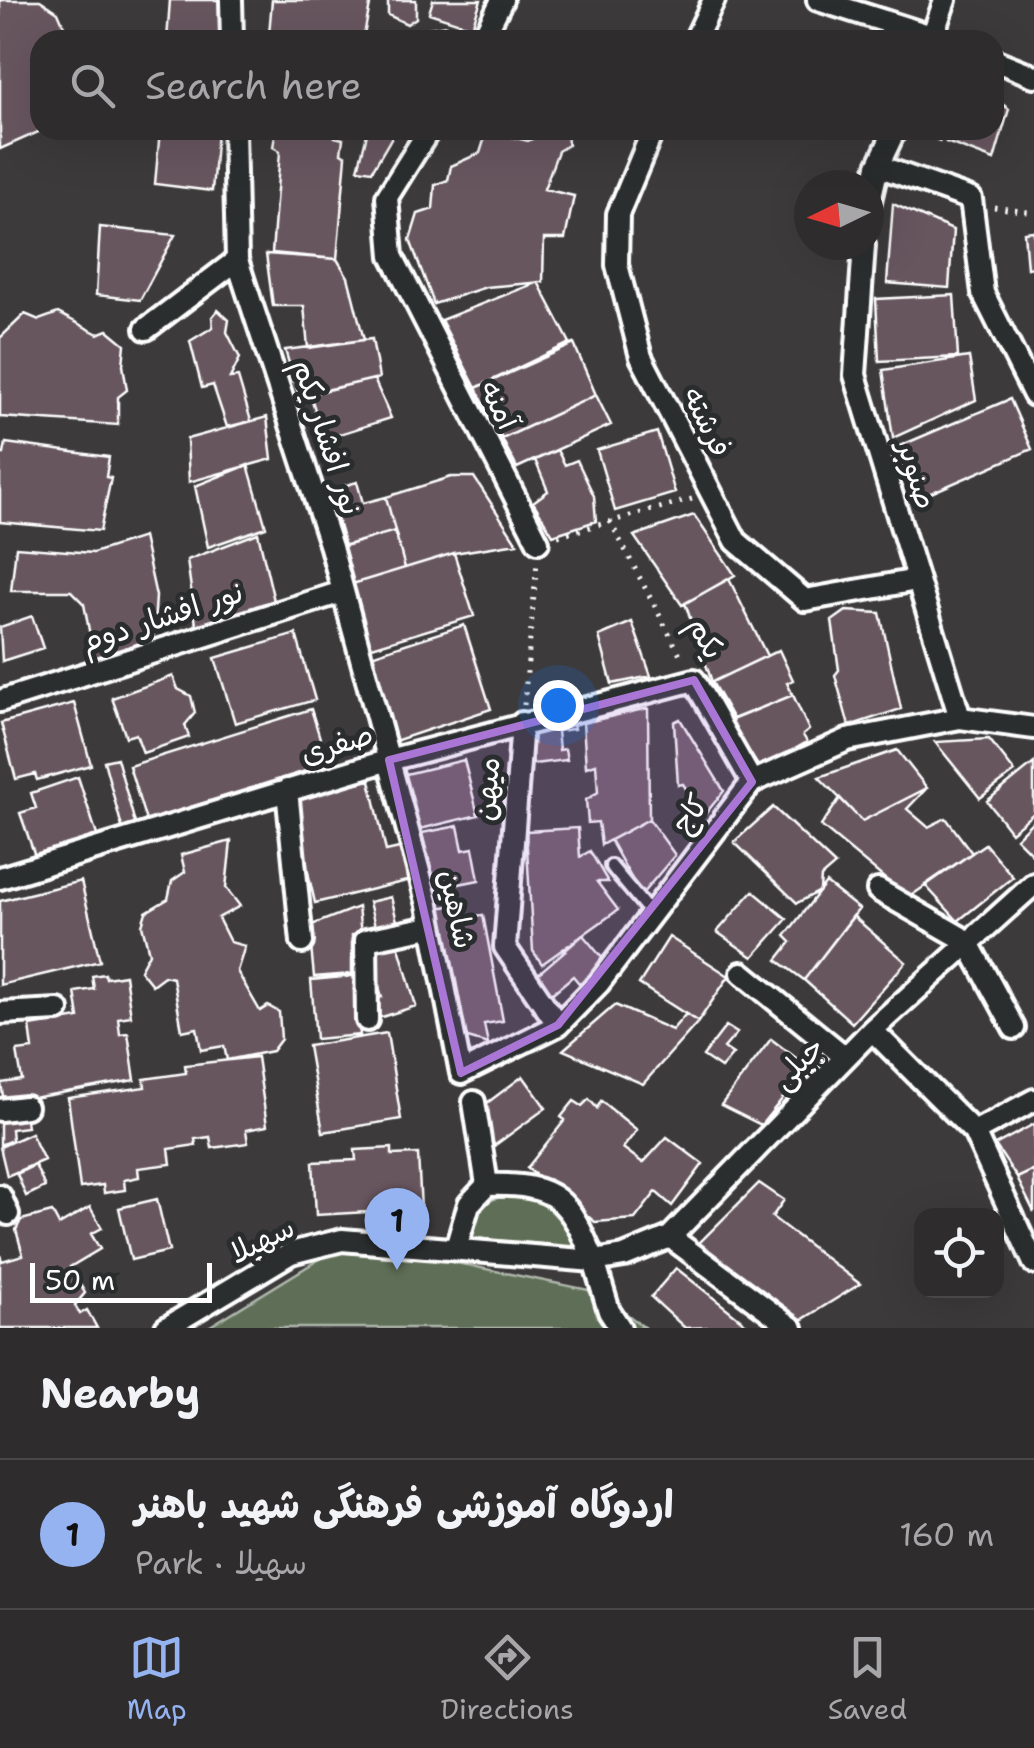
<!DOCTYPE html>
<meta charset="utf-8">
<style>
:root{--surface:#2e2c2d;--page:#363435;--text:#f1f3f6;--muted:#a7a7aa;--line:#494849;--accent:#95b2f1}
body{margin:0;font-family:"Shantell Sans","Playpen Sans Arabic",sans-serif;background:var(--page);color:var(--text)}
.controls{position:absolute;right:30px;bottom:30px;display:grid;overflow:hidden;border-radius:20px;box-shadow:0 10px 40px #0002}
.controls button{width:90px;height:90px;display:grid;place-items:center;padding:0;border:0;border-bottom:2px solid var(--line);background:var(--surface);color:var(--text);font:50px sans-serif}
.compass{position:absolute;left:794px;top:170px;width:90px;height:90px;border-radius:50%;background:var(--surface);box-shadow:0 10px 40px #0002;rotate:265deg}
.scale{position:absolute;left:30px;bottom:25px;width:182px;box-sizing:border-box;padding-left:10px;border:5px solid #fff;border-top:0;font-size:28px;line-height:35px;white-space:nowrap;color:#fff;-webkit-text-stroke:8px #2a2d2e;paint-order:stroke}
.you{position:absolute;left:558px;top:705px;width:35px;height:35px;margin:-25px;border:8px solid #fff;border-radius:50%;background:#1a73e8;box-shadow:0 0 0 15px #1a73e833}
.badge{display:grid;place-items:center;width:65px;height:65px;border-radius:50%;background:var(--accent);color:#111;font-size:32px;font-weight:700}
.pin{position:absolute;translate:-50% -82px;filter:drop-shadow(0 2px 5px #0008)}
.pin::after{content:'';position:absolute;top:52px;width:35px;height:30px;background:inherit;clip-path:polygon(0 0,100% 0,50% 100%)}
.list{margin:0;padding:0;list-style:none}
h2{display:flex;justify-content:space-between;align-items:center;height:130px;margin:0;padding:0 40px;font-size:42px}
h2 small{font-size:32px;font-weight:400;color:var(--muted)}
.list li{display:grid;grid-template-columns:65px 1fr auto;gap:30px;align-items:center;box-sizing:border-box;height:150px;padding:0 40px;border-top:2px solid var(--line)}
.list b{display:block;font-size:38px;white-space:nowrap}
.list p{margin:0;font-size:32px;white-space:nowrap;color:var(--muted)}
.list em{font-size:32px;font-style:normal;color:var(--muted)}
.icon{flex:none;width:55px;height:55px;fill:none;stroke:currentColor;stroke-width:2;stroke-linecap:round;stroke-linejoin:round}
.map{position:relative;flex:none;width:1034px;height:1328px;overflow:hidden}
.search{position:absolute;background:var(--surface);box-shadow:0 10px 40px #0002;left:30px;right:30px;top:30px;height:110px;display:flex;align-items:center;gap:25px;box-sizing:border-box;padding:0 35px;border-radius:30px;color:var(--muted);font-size:38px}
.sheet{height:280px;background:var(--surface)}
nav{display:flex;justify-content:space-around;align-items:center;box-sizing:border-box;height:140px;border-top:2px solid var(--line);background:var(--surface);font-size:28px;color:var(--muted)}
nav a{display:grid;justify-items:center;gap:5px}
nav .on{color:var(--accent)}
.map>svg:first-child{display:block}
.green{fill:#5e6e57;stroke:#aeb6ab;stroke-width:2.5}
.building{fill:#68575e;stroke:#fff;stroke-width:2.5}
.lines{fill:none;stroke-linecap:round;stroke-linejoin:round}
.lane-casing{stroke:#fff;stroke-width:18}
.street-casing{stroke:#fff;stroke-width:28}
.path{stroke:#fff;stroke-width:5;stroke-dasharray:2.5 8;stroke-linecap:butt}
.lane{stroke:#2a2d2e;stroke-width:10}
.street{stroke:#2a2d2e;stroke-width:20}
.marked{fill:#a976d5;fill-opacity:0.2;stroke:#a976d5;stroke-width:8;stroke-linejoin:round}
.labels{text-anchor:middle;stroke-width:10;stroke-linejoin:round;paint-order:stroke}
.street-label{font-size:30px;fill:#fff;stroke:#2a2d2e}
</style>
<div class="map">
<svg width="1034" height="1328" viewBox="0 0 1034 1328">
<rect width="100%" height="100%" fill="#3d3a3c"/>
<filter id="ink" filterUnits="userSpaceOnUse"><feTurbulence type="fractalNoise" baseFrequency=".01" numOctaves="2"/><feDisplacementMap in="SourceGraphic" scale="20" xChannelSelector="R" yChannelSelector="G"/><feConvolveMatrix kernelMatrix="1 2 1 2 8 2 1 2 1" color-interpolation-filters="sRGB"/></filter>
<g filter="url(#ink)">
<!-- green -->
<path class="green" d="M509,1193l36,11 34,38 -13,10 -99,-16 15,-32z
M349,1241l249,51 47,36h-438z"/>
<!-- building -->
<path class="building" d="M0,0h40l18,12 12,28h-30l3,90 -43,19z
M170,0h52v40h-55z
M272,0h99l-8,40h-90l1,-5 -5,-1z
M388,0h28v18l-9,6 -19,-9z
M433,0h48l-9,27 -43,-14z
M446,25l-4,15h-51l2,-6z
M994,98l15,11 -15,51 -48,-18 5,-12h43z
M160,130h57l-5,61 -57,-7z
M276,130h61l-2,7 8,2 -2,14 5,3 -9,103 -65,-6 8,-102 -7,-4z
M368,130h28l-24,41 -14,-2z
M549,130h18l1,15 -10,6 -14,38 30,7 -9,43h-21l-1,43 -57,5 -52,17 -24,-64 8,-26 15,-5 2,-24 13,-5 3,-14 29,-13 7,-22 41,10z
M916,130h29l-5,11z
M893,204l60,26 -4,58 -62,-5z
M100,227l75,8 -35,65 -44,-5z
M1034,231v36l-7,1 -3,-36z
M266,254l71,5 11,18 16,63 -56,8 -4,-42h-31z
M538,282l32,61 -94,45 -35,-68z
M954,295l4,62 -79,4 -3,-62z
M218,310l11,10 -2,12 13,26 -10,20 8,-1 13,44 -24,6 -14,-42 -11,3 -12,-47 23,-14 -1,-10z
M58,313l40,21 10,-4 17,14 -2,21 4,25 -9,7v28l-118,-8v-79l25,-24 14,6z
M372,339l7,39 -80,18 -14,-46z
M574,344l22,51 -94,44 -26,-51z
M969,357l7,43 -83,38 -10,-68z
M374,379l17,39 -67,21 -14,-45z
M596,395l15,30 -94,43 -15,-29z
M1010,399l22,50 -115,50 -22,-51z
M267,417l5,42 -83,23 -2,-43z
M657,432l18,61 -60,18 -18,-61z
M6,443l103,14 -3,20 5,1 -11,53 -100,-9v-68h4z
M557,450l8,15 12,-5 17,36 2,25 -43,14 -20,-33 15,-11 -13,-31z
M248,465l18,62 -58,20 -13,-61z
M451,477h23l43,66 -63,10 -49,15 -19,-71z
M357,482l6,21 23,-6 9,34 -50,15 -16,-56z
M694,515l41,60 -53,30 -48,-69z
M395,531l10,37 -56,17 -10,-38z
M258,533l17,72 -78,27 -10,-72z
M143,537l13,59 -3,48 -58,18 -11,-58 -13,-13h-60l5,-44 77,6z
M454,553l20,63 -105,32 -20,-63z
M729,579l38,77 -55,26 -27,-79z
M846,611l34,2 21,96 -52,17 -14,-51 4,-5 -7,-49z
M32,616l11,32 -41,13 -2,-34z
M632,622l19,54 -39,8 -13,-48z
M464,625l27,84 -96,32 -27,-85z
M296,634l19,66 -80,23 -20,-65z
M779,650l14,30 -6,3 6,12 -60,24 -21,-37z
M173,676l5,13 13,7 4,17 -10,12 4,12 -46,16 -7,-19 -10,3 -14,-39z
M793,695l16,35 -6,5 4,7 -47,27 -31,-48z
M74,703l17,62 -54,15 -2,-6 -19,5 -15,-56z
M648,708l1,111 -48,26 -3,-23 -10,1 -2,-23 12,-8 -2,-28 -10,3 -3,-44z
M311,709l17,55 -182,57 -17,-55z
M680,719l44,72 -27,33 -10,-24 4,-4 -8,-12 -5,1 -4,-63z
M573,722l1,7 -17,2 2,19 6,-1 2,11 -34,4 -4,-37z
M989,739l26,33 -35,26 -45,-56z
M897,750l30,38 -65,33 -43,-44z
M117,758l19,69 -13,4 -19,-70z
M464,760l14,55 -62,15 -14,-55z
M1034,763v50l-23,19 -24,-31z
M78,777l19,58 -62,21 -15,-43 16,-5 -5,-15z
M370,780l16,71 22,-5 7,33 -100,24 -24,-105z
M927,788l-20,21 21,18 18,-9 26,35 -64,45 -87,-72 19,-28 22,23z
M773,807l62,58 -14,12 -1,14 -23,12 -63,-61z
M649,819l26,36 -34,40 -31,-55z
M1034,820v36l-18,-18z
M458,826l5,24 10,-2 6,32 -45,9 -12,-56z
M578,828l2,29 10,-6 18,31h-11l21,28 -76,54 -9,-13 -7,-120z
M231,841l-5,47 14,18 -22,12 12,24 15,4 -8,25 23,40 8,-5 11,6 2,27 -9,12 -45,9 -3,-14 -23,4 -4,-22 -15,3 -9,-53 -9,-2 -12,9 -12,-15 9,-17 -7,-28 4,-13 22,-13 4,-18 13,-9 -4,-17z
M985,844l28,33 -55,44 -33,-36z
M81,881l19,80 -100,24v-84z
M826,883l33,26 -55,71 -27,-20 14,-18 -6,-6z
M753,891l34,28 -34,38 -36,-25z
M391,897l8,32 -22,5 -8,-32z
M466,903l2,14 15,-2 20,106 -19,3 4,20 -27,-8 -23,-128z
M358,907l3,27 -9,1v39l-38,3 -5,-51z
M853,916l53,46 -54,61 -48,-43z
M583,935l26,31 -26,22 -10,-12 -25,21 -16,-18z
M669,937l60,39 -31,46 -59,-38z
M398,944l18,62 -40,13 -6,-19 12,-3 -13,-44z
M105,974l1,4 19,-3 6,41 -13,2 2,16 8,-1 7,47 -131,23 -3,-20 21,-3 -5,-29 16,-2 -3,-23 49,-8 -4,-26 19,-3 -2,-13z
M354,976l6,59 -44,4 -5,-59z
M615,1005l57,25 14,-16 12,8 -55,62 -80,-34z
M726,1026l11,7 -13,15 9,6 -12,14 -18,-12z
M387,1033l14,86 -78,13 -15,-86z
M771,1039l37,28 -47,58 -40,-20z
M257,1057l10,69 -21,4 2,13 -36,5 -2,-11 -15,2 1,6 -27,4 2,15 -33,4 1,9 -15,3 1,10 -21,3 -1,-8 -23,3 -12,-90 77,-11 -1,-8 42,-6 -1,-8z
M523,1076l23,32 -52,38 -11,-40z
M589,1099l8,9 4,-7 36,29 -14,18 20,15 24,-26 36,27 -31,42 -16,-14 -21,27 -40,3 -68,-54 38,-48 -4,-3 13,-16 8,5z
M25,1112l2,15 -16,2 1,11 -12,5v-29z
M1034,1124v46l-17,8 -22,-33z
M31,1133l13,27 -37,16 -7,-29z
M392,1148v7l26,-1 3,55 -105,6 -3,-53 43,-2 -1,-10z
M35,1165l10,22 -19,9 -9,-22z
M1034,1170v42l-17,-34z
M759,1183l25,17 -12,17 88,67 -60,37 -105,-74z
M157,1199l12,52 -38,9 -12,-52z
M90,1207l12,21 -11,6 9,15 -30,18 15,26 -10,12 5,9 7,-4 10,18h-97v-73l2,6 21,-6 -7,-25 5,-10 31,-8 7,13z
M676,1268l73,58 -64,2 -34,-31z"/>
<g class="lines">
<defs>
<path id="lane" d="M611,866l40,48"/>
<path id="street" d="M231,0l1,40
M818,0l126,40
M482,40l20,-40
M695,40l19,-40
M931,40l14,-40
M994,60l40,16
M234,130l3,130 94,287 97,358 33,168 97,-48 41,-42 153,-201 95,-42 113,-22 74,10
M429,130l-42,67 5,59 146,286
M653,130l-35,84 -1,51 24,92 95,184 69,59 112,-20
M878,166l93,33 12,94 51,102
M869,205l9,-39 17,-36
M864,245l-9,130 105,343
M146,329l91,-69
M0,701l342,-109
M522,723l-17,224 53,78
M287,790l15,152
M0,878l389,-118 305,-80 58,102
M878,890l89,51 47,87
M742,973l103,84
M0,1013l58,-3
M367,1020l-1,-80 64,-13
M872,1030l102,102 60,131
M474,1102l13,83
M0,1110l26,-3
M974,1132l60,-32
M0,1196l8,18
M670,1237l122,91
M166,1328l125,-75 51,-13 252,21c-25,-62 -37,-78 -107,-76l-18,19 -13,44
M620,1328l-11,-17 -15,-50 30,-5 46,-19 202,-207 162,-146"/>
</defs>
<!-- lane casing -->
<use href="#lane" class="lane-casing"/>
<!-- street casing -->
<use href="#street" class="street-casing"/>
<!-- path -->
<path class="path" d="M994,207l40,6
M610,521l73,139
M558,536l134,-37
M524,705l13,-143"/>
<!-- lane -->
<use href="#lane" class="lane"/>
<!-- street -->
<use href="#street" class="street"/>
</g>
</g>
<!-- marked area -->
<path class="marked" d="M694,680l58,102 -194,243 -97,48 -72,-313z"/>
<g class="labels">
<!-- street labels -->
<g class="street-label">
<text transform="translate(499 405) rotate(64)" y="10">آمنه</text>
<text transform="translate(707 422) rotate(64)" y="10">فرشته</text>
<text transform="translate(327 437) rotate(72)" y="10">نور افشار یکم</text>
<text transform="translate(917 475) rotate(73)" y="10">صنوبر</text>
<text transform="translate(162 617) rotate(-18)" y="10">نور افشار دوم</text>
<text transform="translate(706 638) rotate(62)" y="10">یکم</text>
<text transform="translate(337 744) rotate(-17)" y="10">صفری</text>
<text transform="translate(487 789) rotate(-86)" y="10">میهن</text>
<text transform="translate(690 814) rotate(-53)" y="10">کاج</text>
<text transform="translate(457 909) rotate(78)" y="10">شاهین</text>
<text transform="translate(798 1063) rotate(-46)" y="10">جبلی</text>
<text transform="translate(262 1240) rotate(-26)" y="10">سهیلا</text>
</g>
</g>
</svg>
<div class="controls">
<button><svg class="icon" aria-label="locate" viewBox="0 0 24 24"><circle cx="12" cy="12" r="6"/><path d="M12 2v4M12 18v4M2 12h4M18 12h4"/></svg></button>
</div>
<svg class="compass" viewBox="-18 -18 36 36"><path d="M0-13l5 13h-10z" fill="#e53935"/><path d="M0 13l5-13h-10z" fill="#a7a7aa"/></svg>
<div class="scale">50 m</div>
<div class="you"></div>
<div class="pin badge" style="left:397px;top:1270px">1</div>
<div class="search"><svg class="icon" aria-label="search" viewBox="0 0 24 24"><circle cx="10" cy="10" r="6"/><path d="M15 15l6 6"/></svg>Search here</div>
</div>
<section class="sheet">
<h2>Nearby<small></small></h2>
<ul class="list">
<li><span class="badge">1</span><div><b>اردوگاه آموزشی فرهنگی شهید باهنر</b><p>Park · سهیلا</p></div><em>160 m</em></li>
</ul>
</section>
<nav>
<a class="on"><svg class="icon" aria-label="map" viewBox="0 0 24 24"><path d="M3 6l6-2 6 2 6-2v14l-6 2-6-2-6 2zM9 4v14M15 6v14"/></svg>Map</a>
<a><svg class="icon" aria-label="directions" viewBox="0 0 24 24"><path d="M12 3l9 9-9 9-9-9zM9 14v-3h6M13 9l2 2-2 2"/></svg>Directions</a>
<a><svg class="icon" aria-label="saved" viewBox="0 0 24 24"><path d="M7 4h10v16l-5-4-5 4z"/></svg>Saved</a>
</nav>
